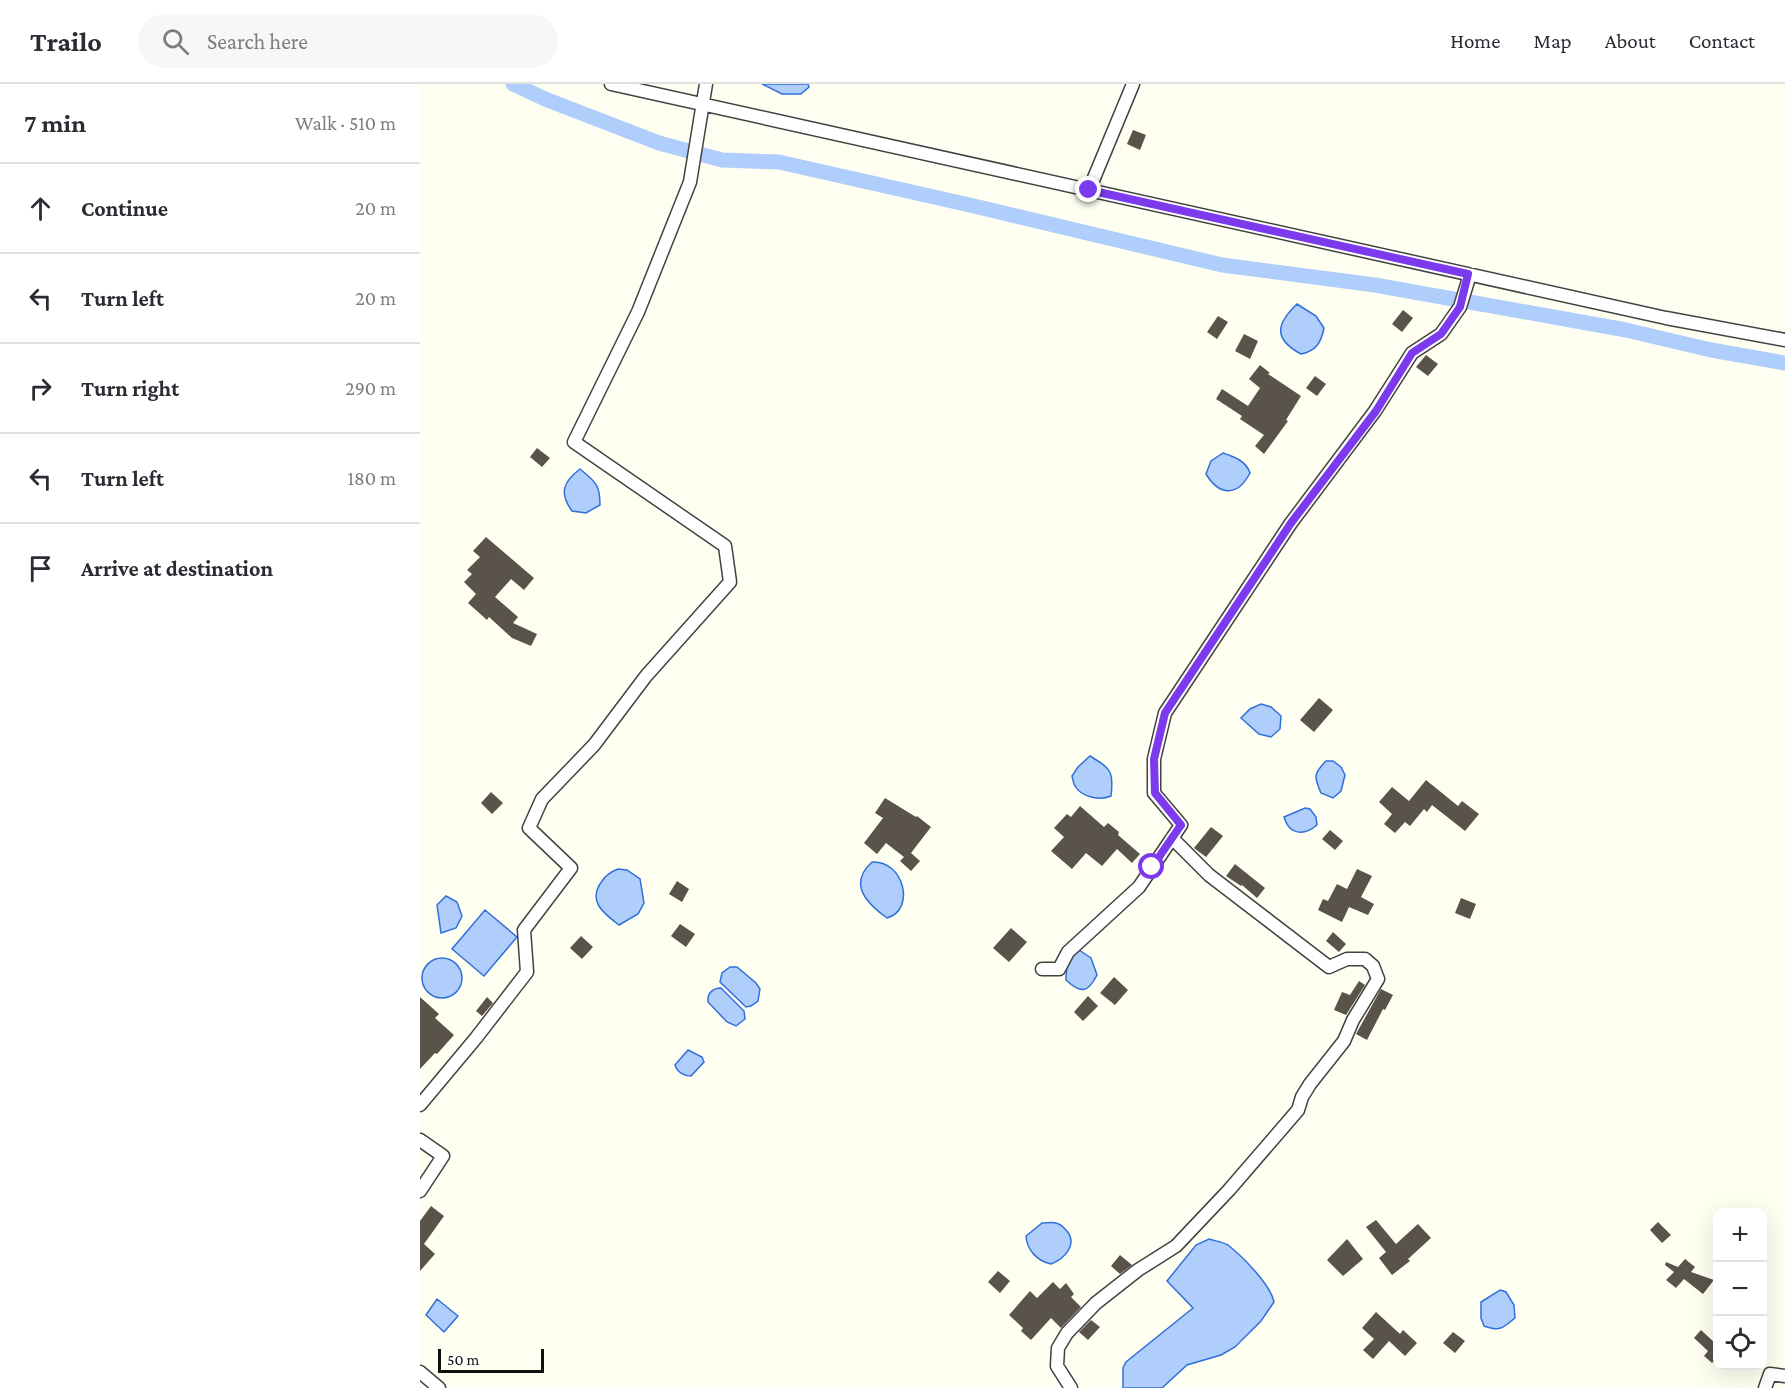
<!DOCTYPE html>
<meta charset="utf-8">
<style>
:root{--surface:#fff;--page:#f7f7f7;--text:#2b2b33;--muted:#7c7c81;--line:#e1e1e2}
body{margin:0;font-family:"Crimson Pro",serif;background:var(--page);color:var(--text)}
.controls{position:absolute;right:18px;bottom:18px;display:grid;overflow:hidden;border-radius:12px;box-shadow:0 6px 24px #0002}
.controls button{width:54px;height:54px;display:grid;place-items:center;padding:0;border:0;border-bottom:2px solid var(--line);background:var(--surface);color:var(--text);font:30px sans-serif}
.scale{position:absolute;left:18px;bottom:15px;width:106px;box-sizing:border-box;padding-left:6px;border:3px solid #0f0f0f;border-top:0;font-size:16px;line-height:21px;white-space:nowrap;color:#0f0f0f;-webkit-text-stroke:4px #fff;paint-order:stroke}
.stop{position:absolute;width:18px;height:18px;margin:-14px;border:4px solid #7c3aed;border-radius:50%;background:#fff}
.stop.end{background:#7c3aed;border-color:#fff;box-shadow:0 2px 6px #0008}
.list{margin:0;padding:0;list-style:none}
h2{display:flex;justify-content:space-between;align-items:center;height:78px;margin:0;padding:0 24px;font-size:26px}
h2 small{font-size:20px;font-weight:400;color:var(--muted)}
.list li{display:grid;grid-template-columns:39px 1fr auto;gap:18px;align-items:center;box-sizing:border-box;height:90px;padding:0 24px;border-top:2px solid var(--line)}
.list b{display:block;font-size:22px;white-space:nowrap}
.list em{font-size:20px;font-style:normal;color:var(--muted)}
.icon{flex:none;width:33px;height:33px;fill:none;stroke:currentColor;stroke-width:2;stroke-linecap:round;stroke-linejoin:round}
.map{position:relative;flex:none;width:1365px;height:1304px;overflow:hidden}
header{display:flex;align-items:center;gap:36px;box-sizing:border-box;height:84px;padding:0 30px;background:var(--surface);border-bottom:2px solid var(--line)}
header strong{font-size:28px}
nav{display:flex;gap:33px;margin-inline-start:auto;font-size:21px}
.search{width:420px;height:54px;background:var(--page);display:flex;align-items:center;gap:15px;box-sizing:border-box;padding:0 21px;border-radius:33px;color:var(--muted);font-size:22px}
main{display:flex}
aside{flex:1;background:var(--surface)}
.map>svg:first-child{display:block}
.water{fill:#b0cefc;stroke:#3070da;stroke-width:1.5}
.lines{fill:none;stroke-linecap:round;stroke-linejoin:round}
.canal{stroke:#b0cefc;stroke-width:15}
.building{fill:#59534a}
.minor-casing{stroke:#424242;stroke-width:15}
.minor{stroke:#fff;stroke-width:12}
.route{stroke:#7c3aed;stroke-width:8}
</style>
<header>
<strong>Trailo</strong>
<div class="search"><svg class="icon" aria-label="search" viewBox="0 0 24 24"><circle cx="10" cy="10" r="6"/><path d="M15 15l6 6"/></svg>Search here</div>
<nav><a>Home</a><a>Map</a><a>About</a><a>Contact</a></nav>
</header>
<main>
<aside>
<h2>7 min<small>Walk · 510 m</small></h2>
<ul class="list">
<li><svg class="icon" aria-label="ahead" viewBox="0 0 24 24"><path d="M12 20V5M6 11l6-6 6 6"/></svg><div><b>Continue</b></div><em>20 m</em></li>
<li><svg class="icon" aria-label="left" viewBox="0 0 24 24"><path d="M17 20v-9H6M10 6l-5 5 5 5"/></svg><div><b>Turn left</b></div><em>20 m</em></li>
<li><svg class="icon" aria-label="right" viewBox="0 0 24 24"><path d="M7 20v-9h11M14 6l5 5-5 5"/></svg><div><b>Turn right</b></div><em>290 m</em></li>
<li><svg class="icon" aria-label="left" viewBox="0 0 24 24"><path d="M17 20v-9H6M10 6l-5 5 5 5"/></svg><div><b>Turn left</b></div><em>180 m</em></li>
<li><svg class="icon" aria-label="arrive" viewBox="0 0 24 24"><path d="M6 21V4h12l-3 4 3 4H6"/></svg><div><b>Arrive at destination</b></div></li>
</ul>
</aside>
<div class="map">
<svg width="1365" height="1304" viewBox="0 0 1365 1304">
<rect width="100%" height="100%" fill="#fffff1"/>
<!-- water -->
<path class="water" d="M342,0h46l1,3 -8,7h-19z
M877,220l19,12 8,12c-3,15 -8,23 -23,26 -28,-15 -25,-30 -4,-50z
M803,369c12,4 23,8 27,20 -12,23 -30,24 -44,1l5,-13z
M160,385c16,13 20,16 20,36l-14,8 -14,-2c-13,-18 -9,-29 8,-42z
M841,620l10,3 10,9 -1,13 -9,8 -12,-3 -18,-16 9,-9z
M670,672c21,13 24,15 21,40 -11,5 -30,1 -36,-10 -2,-3 -2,-6 -3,-10l6,-9z
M906,677h7l8,6 4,8 -4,16 -8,7 -12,-5c-7,-16 -8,-19 5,-32z
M885,724l5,1 6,8 1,8c-13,11 -28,10 -33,-8z
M452,778c32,-2 44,48 15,56 -21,-15 -39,-34 -15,-56z
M198,785l9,1 13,9 4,24 -6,11 -19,11c-16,-12 -32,-24 -17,-44 4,-6 8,-9 16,-12z
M26,812l11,6 5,14 -6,12 -15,5 -4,-28z
M65,826l32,27 -33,39 -32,-27z
M659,866l12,8 6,17c-9,18 -16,19 -31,5 0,-13 1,-21 13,-30z
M2 894a20 20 0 1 1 40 0a20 20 0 1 1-40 0Z
M310,883h7l19,16 4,6 -2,12 -7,5 -5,1 -26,-25 2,-9z
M301,904l23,23 1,8 -9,7 -9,-4 -19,-20c-1,-9 5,-14 13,-14z
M268,966l14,7 2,5 -13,14c-7,0 -14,-4 -16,-11z
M622,1139c4,0 10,-1 14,0 5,1 8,5 11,8 11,14 -3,28 -16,33 -14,-3 -24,-14 -25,-28z
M789,1155c6,2 14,3 19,6 14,11 43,40 46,57l-13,19 -26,26 -14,8 -34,10 -25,23h-39v-20l3,-6 67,-54 -26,-27 29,-36z
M1080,1206l6,2 8,13 1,13c-12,10 -15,14 -31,8l-3,-8v-16z
M17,1215l21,17 -14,16 -18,-17z"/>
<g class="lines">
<!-- canal -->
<path class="canal" d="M93,0l32,15 114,44 63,17 57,2 195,44 248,59 153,20 251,45 85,20 74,13"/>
</g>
<!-- building -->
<path class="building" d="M713,46l13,5 -6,15 -13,-6z
M983,226l10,8 -11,14 -10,-8z
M798,232l10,6 -11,17 -10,-7z
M824,250l14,7 -8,18 -15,-8z
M1006,271l12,9 -10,12 -12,-9z
M840,281l10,8 -2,1 33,22 -15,24 2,1 -24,33 -9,-8 9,-11 -24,-16 2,-3 -26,-17 6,-10 26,17 12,-18 -11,-9z
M895,292l11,8 -9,12 -11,-8z
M117,364l13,10 -8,9 -12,-10z
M66,453l48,41 -10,12 -13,-11 -16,18 23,20 -5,6 24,11 -6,12 -19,-8 -23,-21 -2,3 -19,-17 8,-9 -12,-12 8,-8 -5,-4 13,-13 -7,-6z
M899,614l14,12 -19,22 -14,-12z
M1006,696l32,26 4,-5 17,13 -14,17 -33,-26 -5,7 -3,-3 -14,17 -5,-4 -10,11 -11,-9 8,-10 -13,-12 13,-15 17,14z
M71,708l12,11 -11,11 -11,-11z
M465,714l31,19 1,-1 14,11 -20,26 9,8 -9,10 -11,-10 4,-4 -18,-14 -9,11 -13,-11 19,-25 -8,-5z
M660,722l24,21 4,-4 11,9 -1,3 22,19 -8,9 -15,-14 -15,17 -16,-13 -14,16 -21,-18 13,-14 -10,-9 13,-14 4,3z
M791,743l12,9 -17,21 -12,-9z
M910,746l13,11 -8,9 -13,-11z
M815,780l30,24 -8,10 -15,-13 -1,1 -15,-10z
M937,785l15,7 -11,21 13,7 -6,11 -19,-8 -7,15 -24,-12 5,-11 5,2 9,-17 10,5z
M257,797l12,8 -7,13 -13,-8z
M1041,814l15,6 -6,15 -15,-6z
M260,840l15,10 -9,13 -15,-11z
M591,844l16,14 -18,20 -16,-14z
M913,848l13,12 -7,8 -13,-11z
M161,852l12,11 -11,12 -12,-11z
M694,893l14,13 -13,15 -15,-12z
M939,897l6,4 -19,30 -12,-5 8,-18 8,3z
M961,905l12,6 -8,15 -2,-1 -16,31 -11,-6z
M668,912l10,10 -15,15 -9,-9z
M0,913l19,17 -4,4 19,17 -17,19 -2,-1 -15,16z
M67,913l6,6 -11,13 -6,-5z
M11,1122l13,10 -20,28 11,10 -15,17v-50z
M956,1136l20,24 22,-20 13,14 -23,21 2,2 -18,14 -13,-17 7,-6 -20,-25z
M1238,1138l13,13 -9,8 -12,-13z
M927,1155l16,20 -20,17 -16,-16z
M700,1171l12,10 -12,9 -9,-8z
M1265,1175l10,8 -4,5 23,8 -11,14 -19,-15 -8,9 -10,-8 8,-8 -9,-7 1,-3 12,5z
M578,1187l12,10 -10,12 -12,-11z
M633,1198l7,7 6,-6 8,11 -3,3 10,10 -20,21 -10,-10 -20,22 -10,-9 2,-3 -14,-13 21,-24 7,7z
M956,1228l24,22 3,-4 14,13 -12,13 -16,-15 -16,18 -10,-9 11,-11 -12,-11z
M671,1236l9,7 -12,13 -9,-8z
M1281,1246l14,13 3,-3v20l-2,-1 -4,4 -8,-7 4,-5 -14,-13z
M1033,1248l12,9 -10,12 -12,-10z"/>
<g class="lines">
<defs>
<path id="minor" d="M191,0l1055,234 119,22
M669,106l44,-106
M622,885h17l9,-17 71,-65 42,-62 -27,-32v-34l11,-46 126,-190 84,-112 37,-58 29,-19 19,-27 8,-26v-7
M0,1021l56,-67 51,-66 -3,-42 47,-62 -42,-40 13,-29 52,-54 52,-69 84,-94 -5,-36 -151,-104 64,-130 52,-130 16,-98
M0,1056l23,16 -23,35
M0,1288l19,16
M651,1304l-14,-22 1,-18 9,-15 29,-30 42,-33 38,-24 53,-56 69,-80 4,-13 8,-13 34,-43 9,-21 25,-41 -5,-13 -8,-7h-18l-18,8 -120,-92 -37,-37
M1345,1304l5,-14 15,2"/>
</defs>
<!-- minor casing -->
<use href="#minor" class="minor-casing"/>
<!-- minor -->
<use href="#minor" class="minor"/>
</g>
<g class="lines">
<!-- route -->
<path class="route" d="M669,106l379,84 -8,33 -19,27 -29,19 -36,58 -85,112 -126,190 -11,46 1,34 26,32 -29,42"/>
</g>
</svg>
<div class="controls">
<button>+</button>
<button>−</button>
<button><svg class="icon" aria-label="locate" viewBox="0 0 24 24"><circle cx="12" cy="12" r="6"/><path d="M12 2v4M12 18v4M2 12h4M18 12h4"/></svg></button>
</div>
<div class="scale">50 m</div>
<div class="stop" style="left:732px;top:783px"></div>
<div class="stop end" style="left:669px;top:106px"></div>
</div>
</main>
